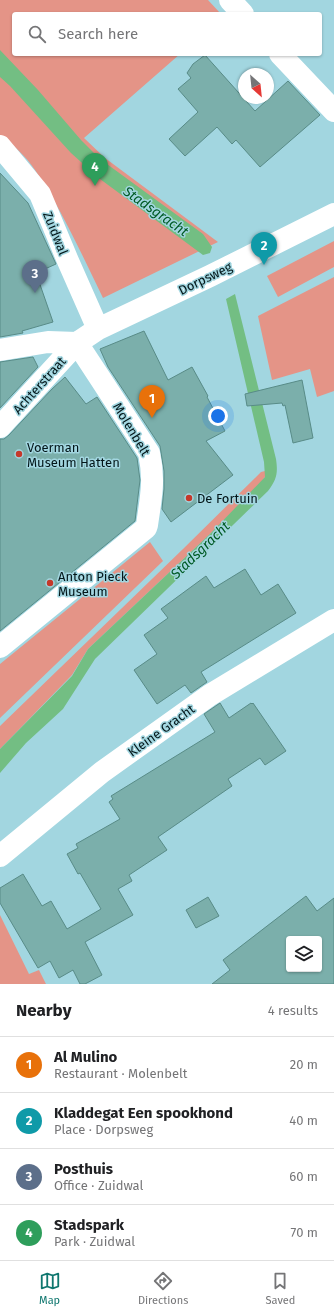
<!DOCTYPE html>
<meta charset="utf-8">
<style>
:root{--surface:#fff;--page:#f2f2f2;--text:#202124;--muted:#757577;--line:#e0e0e0;--accent:#0f766e}
body{margin:0;font-family:"Fira Sans",sans-serif;background:var(--page);color:var(--text)}
.controls{position:absolute;right:12px;bottom:12px;display:grid;overflow:hidden;border-radius:4px;box-shadow:0 1px 3px #0004}
.controls button{width:36px;height:36px;display:grid;place-items:center;padding:0;border:0;border-bottom:1px solid var(--line);background:var(--surface);color:var(--text);font:20px sans-serif}
.compass{position:absolute;left:238px;top:68px;width:36px;height:36px;border-radius:50%;background:var(--surface);box-shadow:0 1px 3px #0004;rotate:153deg}
.you{position:absolute;left:218px;top:416px;width:14px;height:14px;margin:-10px;border:3px solid #fff;border-radius:50%;background:#1a73e8;box-shadow:0 0 0 6px #1a73e833}
.badge{display:grid;place-items:center;width:26px;height:26px;border-radius:50%;background:var(--accent);color:#fff;font-size:13px;font-weight:700}
.pin{position:absolute;translate:-50% -33px;filter:drop-shadow(0 1px 2px #0008)}
.pin::after{content:'';position:absolute;top:21px;width:14px;height:12px;background:inherit;clip-path:polygon(0 0,100% 0,50% 100%)}
.list{margin:0;padding:0;list-style:none}
h2{display:flex;justify-content:space-between;align-items:center;height:52px;margin:0;padding:0 16px;font-size:17px}
h2 small{font-size:13px;font-weight:400;color:var(--muted)}
.list li{display:grid;grid-template-columns:26px 1fr auto;gap:12px;align-items:center;box-sizing:border-box;height:56px;padding:0 16px;border-top:1px solid var(--line)}
.list b{display:block;font-size:15px;white-space:nowrap}
.list p{margin:0;font-size:13px;white-space:nowrap;color:var(--muted)}
.list em{font-size:13px;font-style:normal;color:var(--muted)}
.icon{flex:none;width:22px;height:22px;fill:none;stroke:currentColor;stroke-width:2;stroke-linecap:round;stroke-linejoin:round}
.map{position:relative;flex:none;width:334px;height:984px;overflow:hidden}
.search{position:absolute;background:var(--surface);box-shadow:0 1px 3px #0004;left:12px;right:12px;top:12px;height:44px;display:flex;align-items:center;gap:10px;box-sizing:border-box;padding:0 14px;border-radius:4px;color:var(--muted);font-size:15px}
.sheet{height:276px;background:var(--surface)}
nav{display:flex;justify-content:space-around;align-items:center;box-sizing:border-box;height:56px;border-top:1px solid var(--line);background:var(--surface);font-size:11px;color:var(--muted)}
nav a{display:grid;justify-items:center;gap:2px}
nav .on{color:var(--accent)}
.map>svg:first-child{display:block}
.green{fill:#e49487}
.water{fill:#73be83}
.building{fill:#7bafab;stroke:#588b87;fill-rule:evenodd}
.lines{fill:none;stroke-linecap:round;stroke-linejoin:round}
.street{stroke:#fff;stroke-width:22}
.poi-dot{fill:#c5382a;stroke:#a2d6e0;stroke-width:1.5}
.labels{text-anchor:middle;stroke-width:3;stroke-linejoin:round;paint-order:stroke}
.street-label{font-size:13px;fill:#031619;stroke:#a2d6e0}
.poi-label{font-size:13px;fill:#031619;stroke:#a2d6e0;text-anchor:start}
.water-label{font-size:14px;font-style:italic;fill:#005b25;stroke:#a2d6e0}
</style>
<div class="map">
<svg width="334" height="984" viewBox="0 0 334 984">
<rect width="100%" height="100%" fill="#a2d6e0"/>
<!-- green -->
<path class="green" d="M0,0h208l13,14h-207v40h166l-96,84 21,20 113,84 -115,56c-21,-43 -41,-88 -68,-128 -9,-14 -22,-25 -35,-35z
M334,241v26l-56,30 -11,-21z
M334,277v114l-17,6 -7,-28 -38,11 -14,-64z
M265,471v6l-7,9 -48,48 -122,115 -16,26 -72,74v-23l183,-177 78,-77z
M150,542l13,19 -163,157v-54z
M0,915l29,59 10,-4 7,14h-46z"/>
<!-- water -->
<path class="water" d="M0,50l38,40 43,50 19,19 103,75 9,13 -2,6 -7,2 -103,-76 -29,-26 -61,-67 -10,-9z
M235,294l41,165c2,14 1,20 -8,32l-173,168 -32,50 -37,34 -26,30v-24l72,-73 16,-27 122,-115 55,-57 -1,-15 -38,-163z"/>
<!-- building -->
<path class="building" d="M205,55l50,56 33,-30 32,34 -60,52 -24,-27 -4,4 -15,-17 -32,29 -16,-17 29,-27 -20,-23 13,-11 -4,-5 6,-9z
M0,173l28,30 28,61 -20,9 17,49 -31,9 1,2 -23,4z
M144,331l24,49 24,-13 16,29 -1,1 18,34 -19,10 27,34 -62,47 -9,-13 2,-20v-18l-4,-25 -52,-79 -8,-18z
M33,357l5,10 -38,41v-46z
M65,377l21,27 11,-7 40,61 3,22 -5,41 -135,110v-192h4l5,-4 43,-46z
M302,380l11,58 -20,5 -8,-38 -2,1 -1,-3 -35,3 -2,-12z
M245,569l16,26 17,-11 18,29 -95,59 6,10 -16,11 -6,-8 -28,19 -23,-34 23,-16 -13,-19 24,-17 -7,-9 45,-33 8,12z
M220,703l9,15 22,-15 1,1 1,-1 33,48 -21,14 -5,-7 -32,21 4,7 -74,51 9,13 -38,25 3,6 -14,8 15,26 -48,27 17,33 -17,9h-5l-7,-14 -14,8 -9,-17 -12,7 -38,-65v-15l23,-14 19,32 9,-5 16,28 34,-20 -21,-36 -2,1 -11,-20 11,-6 -2,-4 44,-25 -11,-17 4,-3 -2,-3 104,-64 -11,-18z
M306,896l11,15 17,-13v86h-122l18,-14 -7,-10zM289,939h30v30h-30z
M208,897l11,19 -23,12 -10,-18z"/>
<g class="lines">
<!-- street -->
<path class="street" d="M230,0l13,14
M280,54l54,57
M0,146l40,48 28,67 30,68
M0,350l48,-8 29,1
M0,427l77,-84 21,-14 112,-53 124,-62
M0,647l146,-119 1,-3c4,-28 8,-45 2,-72l-72,-110
M0,856l102,-84 108,-77 124,-75"/>
</g>
<!-- markers -->
<g class="poi-dot">
<circle cx="19" cy="454" r="4"/>
<circle cx="189" cy="498" r="4"/>
<circle cx="50" cy="583" r="4"/>
</g>
<g class="labels">
<!-- street labels -->
<g class="street-label">
<text transform="translate(56 233) rotate(68)" y="5">Zuidwal</text>
<text transform="translate(205 278) rotate(-26)" y="5">Dorpsweg</text>
<text transform="translate(39 385) rotate(-48)" y="5">Achterstraat</text>
<text transform="translate(132 429) rotate(59)" y="5">Molenbelt</text>
<text transform="translate(161 730) rotate(-36)" y="5">Kleine Gracht</text>
</g>
<!-- poi labels -->
<g class="poi-label">
<text x="27" y="452">Voerman<tspan x="27" dy="15">Museum Hatten</tspan></text>
<text x="197" y="503">De Fortuin</text>
<text x="58" y="581">Anton Pieck<tspan x="58" dy="15">Museum</tspan></text>
</g>
<!-- water labels -->
<g class="water-label">
<text transform="translate(156 211) rotate(35)" y="5">Stadsgracht</text>
<text transform="translate(200 550) rotate(-44)" y="5">Stadsgracht</text>
</g>
</g>
</svg>
<div class="controls">
<button><svg class="icon" aria-label="layers" viewBox="0 0 24 24"><path d="M12 4l9 5-9 5-9-5zM3 14l9 5 9-5"/></svg></button>
</div>
<svg class="compass" viewBox="-18 -18 36 36"><path d="M0-13l5 13h-10z" fill="#e53935"/><path d="M0 13l5-13h-10z" fill="#757577"/></svg>
<div class="you"></div>
<div class="pin badge" style="left:152px;top:418px;background:#e8710a">1</div>
<div class="pin badge" style="left:264px;top:265px;background:#0f9aa8">2</div>
<div class="pin badge" style="left:35px;top:293px;background:#5c6f8a">3</div>
<div class="pin badge" style="left:95px;top:186px;background:#2e9e5b">4</div>
<div class="search"><svg class="icon" aria-label="search" viewBox="0 0 24 24"><circle cx="10" cy="10" r="6"/><path d="M15 15l6 6"/></svg>Search here</div>
</div>
<section class="sheet">
<h2>Nearby<small>4 results</small></h2>
<ul class="list">
<li><span class="badge" style="background:#e8710a">1</span><div><b>Al Mulino</b><p>Restaurant · Molenbelt</p></div><em>20 m</em></li>
<li><span class="badge" style="background:#0f9aa8">2</span><div><b>Kladdegat Een spookhond</b><p>Place · Dorpsweg</p></div><em>40 m</em></li>
<li><span class="badge" style="background:#5c6f8a">3</span><div><b>Posthuis</b><p>Office · Zuidwal</p></div><em>60 m</em></li>
<li><span class="badge" style="background:#2e9e5b">4</span><div><b>Stadspark</b><p>Park · Zuidwal</p></div><em>70 m</em></li>
</ul>
</section>
<nav>
<a class="on"><svg class="icon" aria-label="map" viewBox="0 0 24 24"><path d="M3 6l6-2 6 2 6-2v14l-6 2-6-2-6 2zM9 4v14M15 6v14"/></svg>Map</a>
<a><svg class="icon" aria-label="directions" viewBox="0 0 24 24"><path d="M12 3l9 9-9 9-9-9zM9 14v-3h6M13 9l2 2-2 2"/></svg>Directions</a>
<a><svg class="icon" aria-label="saved" viewBox="0 0 24 24"><path d="M7 4h10v16l-5-4-5 4z"/></svg>Saved</a>
</nav>
